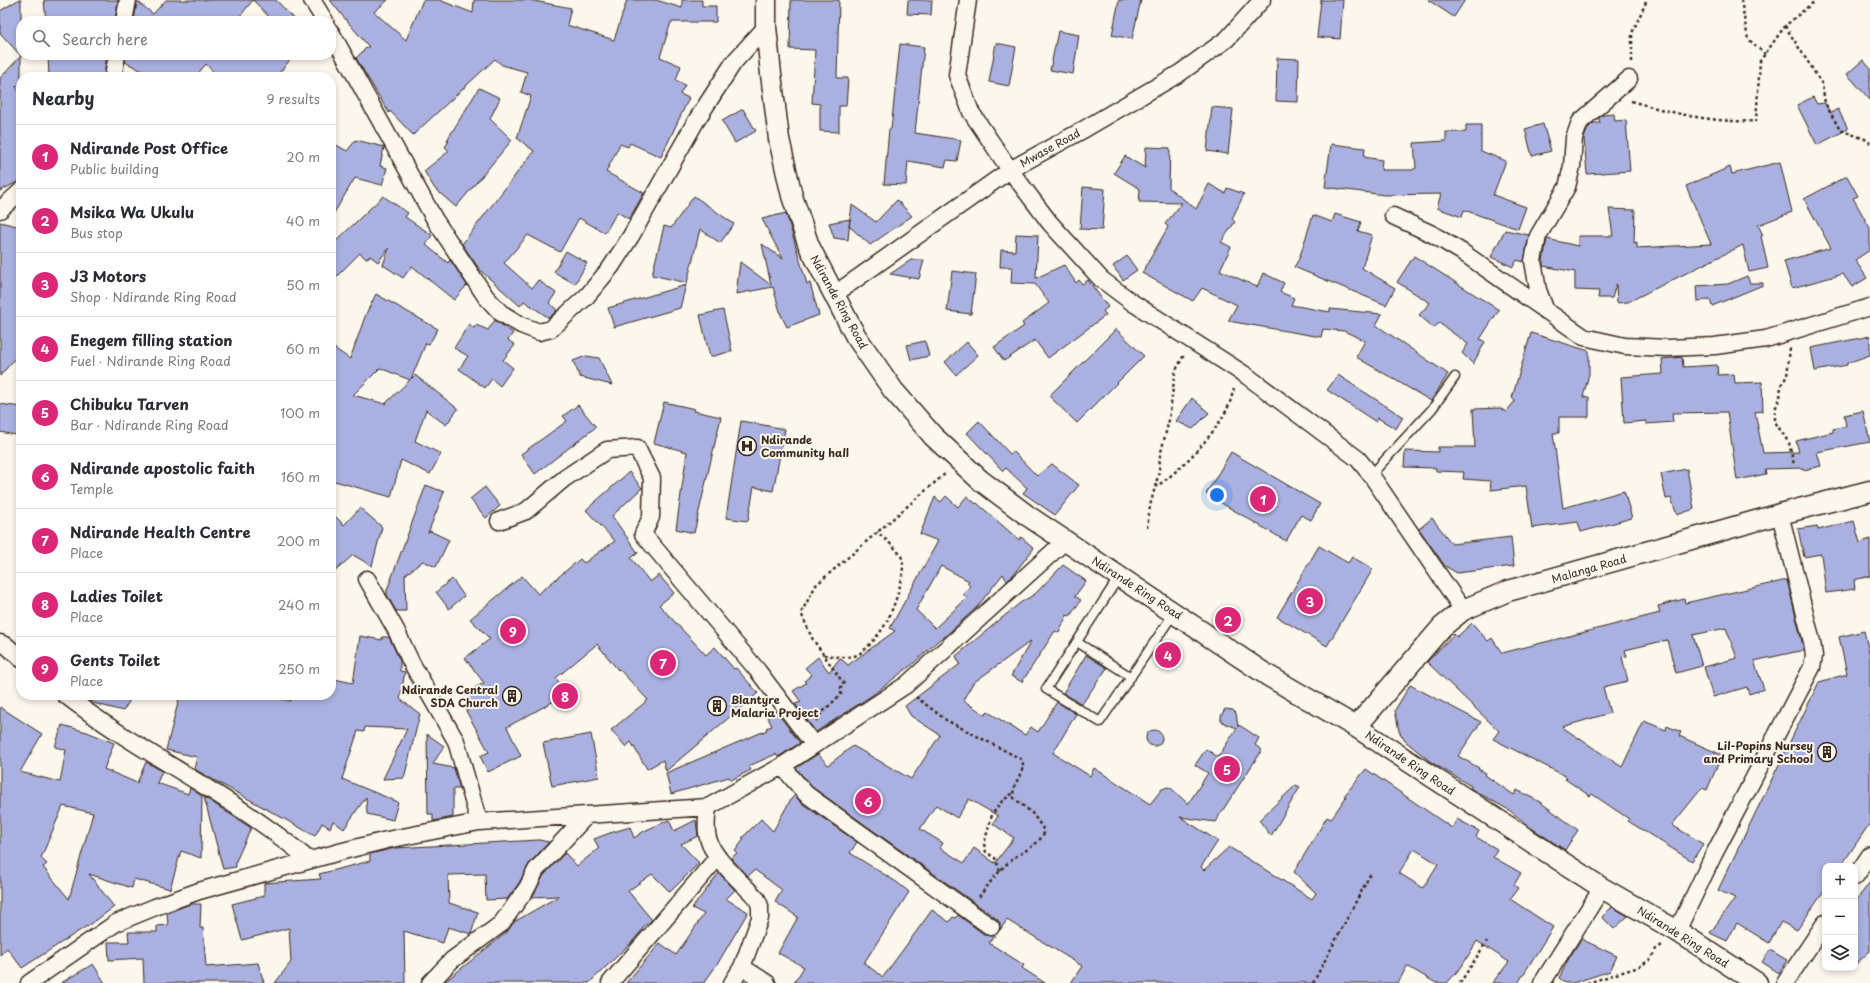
<!DOCTYPE html>
<meta charset="utf-8">
<style>
:root{--surface:#fff;--page:#f2f2f3;--text:#2b2b33;--muted:#7c7c81;--line:#e1e1e2;--accent:#db2777}
body{margin:0;font-family:"Playpen Sans",sans-serif;background:var(--page);color:var(--text)}
.controls{position:absolute;right:12px;bottom:12px;display:grid;overflow:hidden;border-radius:8px;box-shadow:0 2px 6px #0003}
.controls button{width:36px;height:36px;display:grid;place-items:center;padding:0;border:0;border-bottom:1px solid var(--line);background:var(--surface);color:var(--text);font:20px sans-serif}
.you{position:absolute;left:1217px;top:495px;width:14px;height:14px;margin:-10px;border:3px solid #fff;border-radius:50%;background:#1a73e8;box-shadow:0 0 0 6px #1a73e833}
.badge{display:grid;place-items:center;width:26px;height:26px;border-radius:50%;background:var(--accent);color:#fff;font-size:13px;font-weight:700}
.pin{position:absolute;translate:-50% -50%;border:2px solid #fff;box-shadow:0 1px 4px #0006}
.list{margin:0;padding:0;list-style:none}
h2{display:flex;justify-content:space-between;align-items:center;height:52px;margin:0;padding:0 16px;font-size:17px}
h2 small{font-size:13px;font-weight:400;color:var(--muted)}
.list li{display:grid;grid-template-columns:26px 1fr auto;gap:12px;align-items:center;box-sizing:border-box;height:64px;padding:0 16px;border-top:1px solid var(--line)}
.list b{display:block;font-size:15px;white-space:nowrap}
.list p{margin:0;font-size:13px;white-space:nowrap;color:var(--muted)}
.list em{font-size:13px;font-style:normal;color:var(--muted)}
.icon{flex:none;width:22px;height:22px;fill:none;stroke:currentColor;stroke-width:2;stroke-linecap:round;stroke-linejoin:round}
.map{position:relative;flex:none;width:1870px;height:983px;overflow:hidden}
.search{position:absolute;background:var(--surface);box-shadow:0 2px 6px #0003;left:16px;top:16px;width:320px;height:44px;display:flex;align-items:center;gap:10px;box-sizing:border-box;padding:0 14px;border-radius:16px;color:var(--muted);font-size:15px}
.panel{position:absolute;background:var(--surface);box-shadow:0 2px 6px #0003;left:16px;top:72px;width:320px;height:628px;border-radius:16px}
.map>svg:first-child{display:block}
.building{fill:#aab0e0;stroke:#3b2a1e;fill-rule:evenodd}
.lines{fill:none;stroke-linecap:round;stroke-linejoin:round}
.service-casing{stroke:#3b2a1e;stroke-width:11}
.minor-casing{stroke:#3b2a1e;stroke-width:19}
.tertiary-casing{stroke:#3b2a1e;stroke-width:23}
.path{stroke:#3b2a1e;stroke-width:2.5;stroke-dasharray:3 3;stroke-linecap:butt}
.service{stroke:#fbf7ec;stroke-width:8}
.minor{stroke:#fbf7ec;stroke-width:16}
.tertiary{stroke:#fbf7ec;stroke-width:20}
.labels{text-anchor:middle;stroke-width:4;stroke-linejoin:round;paint-order:stroke}
.street-label{font-size:11px;fill:#3b2a1e;stroke:#fbf7ec}
.poi-label{font-size:11px;font-weight:bold;fill:#3b2a1e;stroke:#fbf7ec;text-anchor:start}
</style>
<div class="map">
<svg width="1870" height="983" viewBox="0 0 1870 983">
<rect width="100%" height="100%" fill="#fbf7ec"/>
<filter id="ink" filterUnits="userSpaceOnUse"><feTurbulence type="fractalNoise" baseFrequency=".025" numOctaves="2"/><feDisplacementMap in="SourceGraphic" scale="8" xChannelSelector="R" yChannelSelector="G"/><feConvolveMatrix kernelMatrix="1 2 1 2 8 2 1 2 1" color-interpolation-filters="sRGB"/></filter>
<g filter="url(#ink)">
<!-- building -->
<path class="building" d="M18,0h3v82l-5,5 5,7v86l-21,11v-113l21,-22 -21,-23v-22z
M44,0h74l-3,21h-69z
M166,0h110l20,21h-23l-20,-21 -17,21h-102l3,-20 16,13z
M330,0h58l-14,12 32,28 17,-40h16l34,13 1,-13h55l42,8 -4,17 47,15 13,-40h29l26,8v-8h20v6h14v16h-45l-11,35 21,9 -5,14 9,5 -5,9 9,4 -28,59 -31,-14 -2,4 -8,-3 -14,28 38,21 -15,26 -12,-7 -12,21 -26,-15 -19,34 -32,-17 -24,28 28,25 6,-8 18,13 -7,10 8,7 -8,8 -25,-17 -4,5 -40,-36 -18,-26 72,-93 -17,-13 14,-42 -10,-4 6,-20 -25,-7 -7,-6 -82,76 -23,-24 -1,2 -33,-55 11,-11h2l-28,-33z
M791,0h48l-2,78h11l-2,28h-7v26l-19,-1v-27l-8,-1 3,-53 -25,-1z
M908,0h24l-1,15 -24,-1z
M1119,0h22l-9,39 -20,-4z
M1321,0h22l-3,39 -23,-2z
M1428,0h37l-11,17z
M1058,31l21,4 -6,39 -23,-4z
M996,43l20,4 -7,39 -20,-4z
M900,44l24,3 -9,86 46,7 -4,21 -10,-1 -2,7 -37,-6 -2,24 -22,-1 5,-55h2z
M48,55h59l-3,21 -55,1z
M126,55h168l-18,22h-58l-12,-13 -11,13h-41l-29,-15z
M1277,58l22,1 -1,43 -22,-1z
M1863,60l7,8v32l-23,-26z
M479,88l21,10 -10,21 22,21 -56,67 -21,-18 -11,-18 25,-20 -4,-4 4,-6 -2,-1z
M1813,97l4,7 8,-1 5,10 8,-4 10,20 -31,16 -20,-40z
M1212,107l21,2 -5,45 -21,-3z
M743,109l13,22 -21,12 -13,-22z
M1614,114l1,7 11,-1 4,51 -43,3 -3,-36 4,-10 5,-5h7l-1,-5 3,-3z
M1543,124l8,27 -19,5 -7,-27z
M1466,125h15v26l25,10 -13,34 33,12 -8,22 -54,-19 -2,7 -25,-9 4,-14 -57,1 -59,-8 6,-43 34,4 -1,9 18,3 -1,10h31l4,-2 -2,-25 32,-2v-9h20z
M356,140l28,7 -4,19 7,2 -5,17 -27,-7 -24,40v-76l16,9z
M1146,147l24,1 -1,40 27,21 13,-25 16,9 2,-5 17,6 -12,25 3,3 -14,20 10,5 -11,23 37,17 6,-14 21,10 -4,9 14,6 -3,7 39,7v-3l52,5 -6,11 72,49 -17,27 -75,-44 9,-16 -21,-10 -21,-2 -2,8 -93,-16 9,-16 -35,-17 -9,13 -51,-28 26,-46 -3,-3 17,-21 -43,-1 1,-13 -26,-16 11,-17 20,12z
M1780,162l12,50 -34,13 5,10 -2,1 7,32 -19,4 -6,-27 -115,57 -11,1 -1,-19 -4,14h-14l1,-7 -24,-1v-18l-32,-6v-5l4,-22 31,7v-10h35l-4,-27 26,1 -1,33 3,-1v6l74,-4 -25,-58 44,-19 2,7z
M1847,176l11,20 -5,2 17,30v22l-15,10 12,18 -15,9 -9,-13 -51,14 -8,-27 47,-13 -27,-49z
M1083,187l22,2 -3,41 -22,-1z
M383,196l25,17 -3,4 27,18 -6,10 22,18 2,-3 17,25 -13,15 -42,-34 -9,12 -20,-13 6,-17 -11,14 -8,-6 -4,3 -6,-6 -29,29v-36z
M694,196l40,28 -14,19 -20,-14 -13,54 -35,-8 12,-49 7,2z
M897,200l15,16 -42,29 -21,-19 3,-21 24,17z
M786,213l21,71 3,-1 9,32 -32,12 -6,-12 -8,-28 -37,7 4,-32 31,23 -9,-41 21,15 -21,-40z
M1335,214l26,8 -3,9 14,4 -10,33 33,20 -9,17 -92,-38 5,-8 14,-44 19,7z
M850,219l-2,21 -14,-2 -5,-15z
M0,222l21,5v124l-21,25z
M1505,230l24,5 -5,27 -7,-2 -4,7 -22,-10z
M1016,234l22,1 -2,43 28,-13 12,18 3,-3 3,4 6,-4 20,27 -5,4 3,4 -58,43 -13,-18 -31,21 -10,-14 30,-21 -2,-3 27,-20 -14,-19 -24,-1 1,-16h-12l1,-17 14,1z
M566,251l21,12 -12,21 -21,-12z
M1127,256l10,14 -14,10 -10,-14z
M1414,256l85,54 -19,29 5,3 -12,22 -11,-11 6,-9 -29,-21 -5,5 -15,-13 11,-12 -33,-21z
M911,260h13l-5,19 -29,-5z
M952,271l24,3 -5,40 -24,-3z
M1747,276l3,7h13v2l-51,21 -2,-6 -13,1 -1,-15 32,-2z
M686,285l-6,23 -66,19 -6,-19z
M376,294l62,35 -9,15 -3,-1 -15,36 4,-4 43,34 -12,16 -20,-15 -11,31 26,13 -11,20 -29,-14 -10,37 -60,-17v-134l19,13 16,-45zM380,368l30,12 -25,24 -32,-9z
M723,310l9,41 -22,6 -10,-42z
M495,320l18,13 -5,7 7,5 -12,15 10,8 -13,18 -8,-7 -7,9 -26,-19 9,-13 -14,-8 15,-24 5,4 2,-3 12,5z
M1116,329l28,27 -67,67 -28,-27z
M1531,333l58,18v23l-6,23h6v20h-30v16h-6l10,75 61,-17 8,27 -51,14 -3,-10 -46,6 -6,-42 -35,4 -1,-9 -27,-2 1,-7 -28,-1v-3l-32,-1 1,-16 33,1v-5h37l-2,-38 27,-1 6,4 9,-11 -3,-3z
M1870,336v19l-23,8v2l-32,6 -4,-23z
M925,341l4,15 -18,4 -4,-15z
M967,342l11,13 -22,20 -11,-13z
M586,356l13,2 13,27 -32,-8 -7,-16z
M1682,357l1,10 34,-2 1,10 16,-1 1,9 27,-1 1,29 -8,1 8,41 36,-1 -3,-11 37,-9v-3l13,-3 -2,-11 19,-4 7,31 -53,10 4,14 -17,4 -1,-2 -38,1 1,5 -29,6 -10,-68 -55,1 1,9 -27,2v-3l-22,2 -3,-46 42,-3 -1,-15z
M1338,375l65,42 -7,12 -18,-11 -2,4 -49,-32z
M1192,398l17,15 -16,16 -17,-8z
M664,402l31,7 -1,2 27,6 -27,116 -18,-4 11,-77 -33,-9z
M0,404l21,3v29l-21,-4z
M578,405l18,22 -61,47 -14,-20 46,-33 -4,-5z
M741,421l44,8 -12,62 -19,-4 -6,34 -22,-3z
M979,421l31,33 3,-3 24,25 15,-12 27,21 -24,30 -32,-22 4,-5 -21,-20 -3,3 -36,-38z
M1231,452l89,52 -9,16 -10,-5 -15,26 -80,-47z
M1687,469l7,40 -17,6 -6,-17 -5,1 -5,-25z
M629,472l13,16 -30,28 26,37 -7,5 19,24 9,-7 15,18 -15,12 47,50 9,-8 19,22 2,-1 22,25 -92,78 -3,-11 -16,9 -16,-27 -5,5 -15,-17 37,-30 -29,-31 -1,1 -21,-26 -41,34 11,16 -60,33 14,29 -33,16 -8,-16 9,-4 -23,-41 7,-5 -8,-13 19,-10 -19,-25 25,-19 -20,-20 52,-43 16,18 42,-35 4,4 31,-22 -29,-31z
M426,485l18,7 -16,41 2,-2 19,9 -13,27 -13,-6 -18,14 1,36h-10l-9,-16v-5z
M485,487l15,19 -14,12 -16,-19z
M946,496l12,11 9,-11 9,8 1,-1 42,37 2,-3 13,11 -21,27 -6,6 -4,-7 -26,33 -35,32 -1,-1 -27,25 -40,31 -58,38 -21,-28 6,-2 -8,-11 13,-8 -2,-2 8,-6 -7,-7 13,-11 11,15 11,-14 8,7 47,-34 -5,-3 48,-87 -18,-7 15,-37 6,5zM941,566l28,15 -2,2 3,3 -7,8 4,4 -32,30 -19,-18z
M360,508l22,19 -10,39 -19,-11 -22,20v-63l13,13z
M1432,518l20,26 59,-7 3,29 -57,7 -12,-7 -26,-37z
M1854,521l6,22 10,-4v37l-16,4 1,9 -29,4 -5,-39 -17,3 -6,-28 19,-3 1,4z
M1319,546l29,17 4,-6 21,12 -46,77 -50,-29z
M1063,565l23,16 -11,15 6,4 -11,16 -3,-1 -8,18 -4,-2 -33,51 -11,-6 20,-35 -58,42 -10,17 22,15 3,-3 37,23 6,-8 7,5 19,-30 19,12 -23,39 37,23 4,-8 56,36 12,-15 6,-2 3,1 17,16 20,-31 -13,-8 11,-16 12,8 19,-29 -13,-5 -3,-3v-4l4,-7 8,1 3,3 2,14 1,-2 20,13 -4,7 7,5 -47,72 -35,-5 38,24 -17,26 3,3 25,-23 83,52 4,-6 -22,-21 33,-55 4,2 15,-22 -2,-1 22,-27 86,59 5,-9 22,12 -3,6 21,12 -4,8 28,16 -7,12 4,3 -8,11 43,28 -35,56h-26l17,-21 -32,-21 -15,25 -15,17h-11l-29,-17 -9,17h-327l11,-17 -75,-46 -7,10v-7l-3,-4 -185,-132 -16,-19 22,-14 10,11 25,-19 58,33 29,-44 -29,-19 -6,-10 55,-42 -4,-8 64,-53 15,-9zM969,799l29,17 -5,8 21,14 -19,25 -21,-15 -10,15 -24,-15 3,-5 -23,-14 16,-24 21,13zM1414,849l24,15 -15,24 -24,-15z
M452,579l12,17 -15,13 -13,-17z
M1787,580l17,70 -50,11 10,28 -15,5 -2,-7 -34,10 -9,-30 33,-9 -11,-30 -33,7 9,31 -26,7 -9,-33 -42,10 2,6 -5,1 6,24 -25,6 7,26 -48,14 60,40 22,-46 22,9 1,-4 14,6 -2,4 43,19 -15,35 -5,-2 -30,37 31,19 -11,17 -64,-40 1,-2 -37,-25 -2,2 -25,-17 2,-2 -74,-38 6,-8 -72,-69 27,-28 3,3 15,-14 16,18 4,-3 10,15 158,-40 -2,-7 26,-7 1,4z
M1864,631l6,25v167l-29,43h-16v24l-28,40 -16,-8 -12,21 -32,-20 -10,18 -17,-8 25,-35 -17,-8 101,-208 28,-8 -8,-37z
M360,636l22,4v-3h7l11,24v10l5,1 -5,27 20,15 -16,64 -21,1 24,-50 -42,-2 -1,5 -6,-1 -16,48 56,23 -5,18 -26,-6 -1,-17 -22,32 -11,-8 -3,7 -8,-5 -7,13 -121,-67 3,-12 -31,-7 14,-55h82l29,6 -1,-6h41l3,-16 19,4z
M1086,655l21,13 -25,36 -19,-11z
M1410,685l71,37 -23,34 21,12 -1,1 8,4 -1,2 29,20 3,-5 23,12 38,28 -13,20 -35,-23 -21,-17 -34,-19 -5,-3 1,-2 -40,-24 -26,-21 -6,-10 -4,-21z
M81,695h41l8,5 -7,11 -30,-8z
M0,707l42,27 -22,38 40,10 6,-32 -11,-3 7,-22 25,7 27,11 -10,26 33,14 9,-21 16,9 -5,12 31,11 2,-6 12,8 -1,62 -20,-7 -11,38 -36,-10 -2,9 -43,-14 25,33 -27,20v-1l-65,42 -15,-20 -7,7zM63,806l30,7 -24,86 -26,-32 4,-3 -6,-6z
M776,711l24,32 -22,14 -2,-3 -27,12 2,4 -20,10 -2,-3 -58,17 -5,-21 101,-43 -1,-2 6,-2 -6,-12z
M1146 738a8 8 0 1 1 16 0a8 8 0 1 1-16 0Z
M427,734l17,12 -11,18 21,4 6,21h-7v28l-20,4v-7h-5z
M591,734l8,43 -47,9 -9,-43z
M1296,785l4,2 -29,49 -12,-16z
M795,795l5,7 57,40 -7,11 48,30 11,9 -45,71 19,14 49,-67 17,12 4,-5 2,1 3,-3 27,20 5,1 5,-1 -6,8 35,22 -2,3 23,15h-251l10,-16 -26,-14 20,-36 -23,-15 7,-12 -27,-20 -7,6 -17,-18 6,-5 -2,-2 9,-12 -2,-1 19,-19 12,12 18,-32z
M204,797l47,31 -15,33v6l-13,2z
M669,820l5,11 22,-11 2,16 -17,8 18,19 -29,29 -18,-18 -24,17 24,29 -10,8 1,1 -11,13 -43,41h-146l64,-51 7,-10 45,-26 -27,1 12,-22 21,-22 12,13 22,-18 -5,-9 16,-6 20,-6 4,11 10,-7z
M539,840l10,2 -20,22 -10,19 -12,16 -21,1 -1,-26 -37,1 1,28 29,9 -7,22 -23,-7 -5,16 -39,-12 1,52h-130l16,-21 -2,-34 -47,12 -10,-36 32,-8v-13l57,-4 -2,-5 51,-13v-7l25,-6z
M719,873l16,17 -9,9 22,13 -30,51 -14,20h-78l34,-40 16,12 28,-41 -12,-6z
M1870,882v69l-15,14v-63z
M190,904h11l-1,24h3l3,39 52,-4 6,20h-120l-1,-25 -34,2 -1,-18h21l-1,-10h29v-6l11,-1 -1,-12z
M1612,907l16,9 -14,13 -12,-12z
M1581,939l36,17 -7,15 -37,12h-7l-7,-5 9,-18z
M1770,950l17,10 -8,13 -17,-11z
M93,964l12,19h-44z"/>
<g class="lines">
<defs>
<path id="service" d="M1371,475l61,-66 23,-32
M1119,577l-73,112 54,33 74,-109
M1077,642l54,35"/>
<path id="minor" d="M312,0l13,21
M968,0l-11,75 14,37 39,58 40,53 51,56 32,24 114,73 111,83 13,16 92,135
M124,21l4,-21
M331,32l104,188 51,77 15,16 20,12 18,7 12,-3 36,-33 24,-29 20,-31 65,-115 38,-59 32,-35
M113,77l4,-22
M0,210l21,-19
M1393,216l39,18 30,18 122,85 41,9 42,2 48,-2 51,-7 104,-32
M835,294l175,-124 71,-39 99,-58 47,-34 35,-39
M1546,311l-8,-21 -5,-29 5,-25 29,-49 5,-21 2,-28 6,-16 49,-43
M499,521l27,-10 39,-33 42,-28 30,-2 15,30 -1,39 -8,17 115,137 56,74
M367,579l29,51 15,32 45,79 23,81
M0,643l7,3 14,13
M65,695c78,60 169,101 244,165
M782,766l24,28 185,133
M708,807c-1,10 -3,21 0,31 5,21 34,44 49,61l3,7v12l-18,49 -10,16
M1855,877l15,-22
M1677,931l37,-77 98,-187 2,-11 -2,-14 -32,-128
M742,967l25,16
M29,983l87,-60 39,-16 44,-16 144,-40 44,-11 92,-18 229,-15 74,-41 124,-81 159,-144
M430,983l22,-23 49,-36 26,-36 9,-18 51,-55
M610,983l108,-126
M1542,983l60,-95
M1785,983l40,-60"/>
<path id="tertiary" d="M766,0v27l5,47 8,65 13,57 17,50 46,89 38,55 40,46 47,44 48,36 239,159 89,52 246,161 75,43 80,52
M1356,727l86,-100 21,-17 45,-19 272,-77 90,-23"/>
</defs>
<!-- service casing -->
<use href="#service" class="service-casing"/>
<!-- minor casing -->
<use href="#minor" class="minor-casing"/>
<!-- tertiary casing -->
<use href="#tertiary" class="tertiary-casing"/>
<!-- path -->
<path class="path" d="M1741,0l7,39 17,15
M1785,26l37,58 3,19 15,27 25,9 5,4
M1632,62v-29l15,-33
M1631,101c41,12 81,22 125,20l4,-60 25,-35 31,-26
M1790,348l-3,28 -6,9 -1,13 -5,11v13l14,21 5,22
M1155,487c24,-14 62,-55 73,-80 3,-6 4,-13 6,-18
M1147,528l3,-22 9,-34 1,-16 9,-36 6,-48 9,-17
M824,655c10,1 23,4 33,0 9,-4 26,-25 30,-34 7,-14 21,-51 14,-65 -5,-8 -17,-18 -24,-24
M916,697l30,23 75,39c8,12 -11,23 -7,39l18,15 10,14 2,6c-6,12 -18,17 -29,24 -14,11 -25,25 -36,40
M816,721l5,-7 20,-20v-7l3,-3 -32,-46 -11,-25 15,-28 130,-112
M1000,871l-5,-13 -9,-6 -2,-8 8,-29 8,-12 13,-10
M1313,983l58,-110
M1460,983l27,-42
M1587,983l52,-16 12,-8 5,-10 6,-4"/>
<!-- service -->
<use href="#service" class="service"/>
<!-- minor -->
<use href="#minor" class="minor"/>
<!-- tertiary -->
<use href="#tertiary" class="tertiary"/>
</g>
</g>
<!-- icons -->
<defs>
<symbol id="hospital-ring" viewBox="-11 -11 22 22"><circle r="9.5" fill="#fbf7ec" stroke="#3b2a1e" stroke-width="1.5"/><path d="M-5-5h3v3.5h4V-5h3V5h-3V1.5h-4V5h-3Z" fill="#3b2a1e"/></symbol>
<symbol id="building-ring" viewBox="-11 -11 22 22"><circle r="9.5" fill="#fbf7ec" stroke="#3b2a1e" stroke-width="1.5"/><path d="M-4-6H4V6H1V3H-1V6H-4ZM-2.5-4.3h1.7v1.8h-1.7ZM.8-4.3h1.7v1.8H.8ZM-2.5-1h1.7V.8h-1.7ZM.8-1h1.7V.8H.8Z" fill="#3b2a1e"/></symbol>
</defs>
<g fill-rule="evenodd">
<use href="#hospital-ring" x="736" y="435" width="22" height="22"/>
<use href="#building-ring" x="501" y="685" width="22" height="22"/>
<use href="#building-ring" x="706" y="695" width="22" height="22"/>
<use href="#building-ring" x="1816" y="741" width="22" height="22"/>
</g>
<g class="labels">
<!-- street labels -->
<g class="street-label">
<text transform="translate(1050 148) rotate(-29)" y="4">Mwase Road</text>
<text transform="translate(839 302) rotate(61)" y="4">Ndirande Ring Road</text>
<text transform="translate(1589 569) rotate(-16)" y="4">Malanga Road</text>
<text transform="translate(1137 588) rotate(33)" y="4">Ndirande Ring Road</text>
<text transform="translate(1410 763) rotate(34)" y="4">Ndirande Ring Road</text>
<text transform="translate(1683 937) rotate(32)" y="4">Ndirande Ring Road</text>
</g>
<!-- poi labels -->
<g class="poi-label">
<text x="761" y="444">Ndirande<tspan x="761" dy="13">Community hall</tspan></text>
<text x="498" y="694" text-anchor="end">Ndirande Central<tspan x="498" dy="13">SDA Church</tspan></text>
<text x="731" y="704">Blantyre<tspan x="731" dy="13">Malaria Project</tspan></text>
<text x="1813" y="750" text-anchor="end">Lil-Popins Nursey<tspan x="1813" dy="13">and Primary School</tspan></text>
</g>
</g>
</svg>
<div class="controls">
<button>+</button>
<button>−</button>
<button><svg class="icon" aria-label="layers" viewBox="0 0 24 24"><path d="M12 4l9 5-9 5-9-5zM3 14l9 5 9-5"/></svg></button>
</div>
<div class="you"></div>
<div class="pin badge" style="left:1263px;top:499px">1</div>
<div class="pin badge" style="left:1228px;top:620px">2</div>
<div class="pin badge" style="left:1310px;top:601px">3</div>
<div class="pin badge" style="left:1168px;top:655px">4</div>
<div class="pin badge" style="left:1227px;top:769px">5</div>
<div class="pin badge" style="left:868px;top:801px">6</div>
<div class="pin badge" style="left:663px;top:663px">7</div>
<div class="pin badge" style="left:565px;top:696px">8</div>
<div class="pin badge" style="left:513px;top:631px">9</div>
<div class="search"><svg class="icon" aria-label="search" viewBox="0 0 24 24"><circle cx="10" cy="10" r="6"/><path d="M15 15l6 6"/></svg>Search here</div>
<section class="panel">
<h2>Nearby<small>9 results</small></h2>
<ul class="list">
<li><span class="badge">1</span><div><b>Ndirande Post Office</b><p>Public building</p></div><em>20 m</em></li>
<li><span class="badge">2</span><div><b>Msika Wa Ukulu</b><p>Bus stop</p></div><em>40 m</em></li>
<li><span class="badge">3</span><div><b>J3 Motors</b><p>Shop · Ndirande Ring Road</p></div><em>50 m</em></li>
<li><span class="badge">4</span><div><b>Enegem filling station</b><p>Fuel · Ndirande Ring Road</p></div><em>60 m</em></li>
<li><span class="badge">5</span><div><b>Chibuku Tarven</b><p>Bar · Ndirande Ring Road</p></div><em>100 m</em></li>
<li><span class="badge">6</span><div><b>Ndirande apostolic faith</b><p>Temple</p></div><em>160 m</em></li>
<li><span class="badge">7</span><div><b>Ndirande Health Centre</b><p>Place</p></div><em>200 m</em></li>
<li><span class="badge">8</span><div><b>Ladies Toilet</b><p>Place</p></div><em>240 m</em></li>
<li><span class="badge">9</span><div><b>Gents Toilet</b><p>Place</p></div><em>250 m</em></li>
</ul>
</section>
</div>
